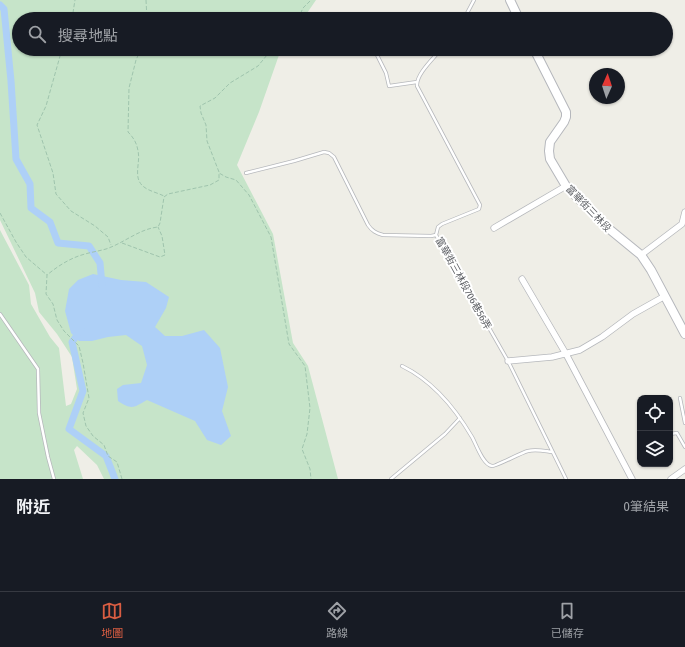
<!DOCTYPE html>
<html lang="zh-TW">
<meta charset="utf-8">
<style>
:root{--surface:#171b24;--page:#20242c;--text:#f1f3f6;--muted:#9ea1a6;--line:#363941;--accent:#d95d42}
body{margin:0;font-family:"Fira Sans Condensed","Noto Sans TC",sans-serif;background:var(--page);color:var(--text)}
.controls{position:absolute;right:12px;bottom:12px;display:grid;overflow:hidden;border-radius:8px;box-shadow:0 1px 3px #0004}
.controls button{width:36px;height:36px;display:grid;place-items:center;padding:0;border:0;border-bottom:1px solid var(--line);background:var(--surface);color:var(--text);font:20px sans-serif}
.compass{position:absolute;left:589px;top:68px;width:36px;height:36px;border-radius:50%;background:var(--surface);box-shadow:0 1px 3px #0004;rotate:3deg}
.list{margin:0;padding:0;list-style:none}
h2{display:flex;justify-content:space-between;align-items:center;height:52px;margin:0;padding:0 16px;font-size:17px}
h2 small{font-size:13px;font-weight:400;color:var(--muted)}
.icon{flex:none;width:22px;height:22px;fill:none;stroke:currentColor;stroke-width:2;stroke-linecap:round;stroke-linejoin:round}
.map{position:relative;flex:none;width:685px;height:479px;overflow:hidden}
.search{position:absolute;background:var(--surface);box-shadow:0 1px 3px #0004;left:12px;right:12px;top:12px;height:44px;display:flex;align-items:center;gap:10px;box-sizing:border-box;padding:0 14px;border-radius:22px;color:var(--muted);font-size:15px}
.sheet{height:112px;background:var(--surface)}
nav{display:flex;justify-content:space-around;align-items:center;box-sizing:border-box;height:56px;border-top:1px solid var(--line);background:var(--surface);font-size:11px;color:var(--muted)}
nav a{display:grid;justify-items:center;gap:2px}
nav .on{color:var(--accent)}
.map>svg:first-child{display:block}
.green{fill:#c6e4c9}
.water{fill:#aed0f7}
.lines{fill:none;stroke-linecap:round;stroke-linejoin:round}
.canal{stroke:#aed0f7;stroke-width:7}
.lane-casing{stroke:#b6b8bc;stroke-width:4}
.street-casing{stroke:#b6b8bc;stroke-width:7}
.secondary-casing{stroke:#b5b7bc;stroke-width:10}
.path{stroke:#9fc4ad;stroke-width:1;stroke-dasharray:4 2;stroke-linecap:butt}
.lane{stroke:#fff;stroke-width:2.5}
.street{stroke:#fff;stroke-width:5.5}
.secondary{stroke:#fff;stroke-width:8}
.labels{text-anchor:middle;stroke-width:4;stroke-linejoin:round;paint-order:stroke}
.street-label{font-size:10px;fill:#5e6065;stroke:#fff}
</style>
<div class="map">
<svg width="685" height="479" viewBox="0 0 685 479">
<rect width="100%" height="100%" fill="#efeee7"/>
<!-- green -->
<path class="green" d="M0,0h316l-13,19h-284v30h264l-4,6 -20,57 -22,53 36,69 20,109 15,23 30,113h-234l-7,-14 -20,-19 -3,4 9,29h-83v-249l29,55 2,19 19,33 9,11 7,58 5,-2 6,-15 -5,-32 -15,-23 -18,-22 -4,-19 -35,-73z"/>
<!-- water -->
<path class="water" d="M93,274l28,6 25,2 23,15 -3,11 -11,19 10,9h17l22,-6 16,18 8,39 -6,24 9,25 -10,9 -14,-5 -12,-19 -48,-21c-14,8 -15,10 -29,1l-1,-12 6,-4 18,-2 6,-18 -5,-19 -16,-11 -18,2 -16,4h-13l-8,-8 -6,-22 4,-22 9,-9z"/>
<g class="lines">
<!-- canal -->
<path class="canal" d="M0,5l4,4 7,72 5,78 14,25 1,24 19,14 8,21 31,3 11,17 2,22
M81,330l-9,12 11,49 -14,38 37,27 9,23"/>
<defs>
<path id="lane" d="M464,19l10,-19
M374,49l12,24 3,13 28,-4
M441,49c-7,9 -25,25 -24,37l63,119 -1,4 -37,15 -4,3 -2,8 72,126 58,118
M246,173l48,-12 30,-9 5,1 5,4 34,68c4,6 8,8 15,10l48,1 5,-1
M0,314l38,55 1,44 9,44 6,22
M402,366c31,15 53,42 70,71 4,7 11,28 20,29 3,1 28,-13 36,-15 8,-2 16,0 24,1
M680,398l5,25
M670,434l7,-1 8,14
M391,479l54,-45 15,-16"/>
<path id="street" d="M494,228l72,-42
M641,255l41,-31 3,-12
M522,279l44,75 66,125
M508,361l44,-4 28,-7 22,-13 31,-23 32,-18
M671,479l14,-10"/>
<path id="secondary" d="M510,0l9,19
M534,49l32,63v5l-2,5 -14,20 -1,9 1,8 16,27 42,42 33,27 10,15 34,64"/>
</defs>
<!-- lane casing -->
<use href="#lane" class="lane-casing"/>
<!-- street casing -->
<use href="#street" class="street-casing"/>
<!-- secondary casing -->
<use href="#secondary" class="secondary-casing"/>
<!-- path -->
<path class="path" d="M146,0l1,19
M72,19l3,-19
M298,19l5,-11 8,-8
M62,49l-16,57 -9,19 16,48 3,21 15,17 24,15 13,11 3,8
M141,49l-5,11 -7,28 -1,44c5,5 9,11 10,19 3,11 -6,27 6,36 5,4 14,6 20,9
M219,172l-12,-31 -1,-16 -5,-12 -1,-7 15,-8 15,-15 28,-17 14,-17
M0,213l16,29 10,15 21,18
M122,243l38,14 5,-2 -3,-19 -4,-9
M122,479l-5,-17 -9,-6 -4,-11 -11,-9 -7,-10 -3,-13 6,-15 -6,-35 -4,-17 -15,-15 -7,-11 -4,-16 -7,-10 1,-19c11,-9 23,-17 38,-21 7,-2 14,-3 21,-5 18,-6 33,-20 52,-22l2,-4 4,-26 4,-3 42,-9 9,-5v-7l7,4 10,3 13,15 22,42 18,107 16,22 5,42 -3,26 -5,15 8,20 1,10"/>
<!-- lane -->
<use href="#lane" class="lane"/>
<!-- street -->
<use href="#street" class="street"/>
<!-- secondary -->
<use href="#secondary" class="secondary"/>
</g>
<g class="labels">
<!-- street labels -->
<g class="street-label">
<text transform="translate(589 208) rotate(46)" y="4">富華街三林段</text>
<text transform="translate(464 283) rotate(61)" y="4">富華街三林段706巷56弄</text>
</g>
</g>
</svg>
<div class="controls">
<button><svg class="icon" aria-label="locate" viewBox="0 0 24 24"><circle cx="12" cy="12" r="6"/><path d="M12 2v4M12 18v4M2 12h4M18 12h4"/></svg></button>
<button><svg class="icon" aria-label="layers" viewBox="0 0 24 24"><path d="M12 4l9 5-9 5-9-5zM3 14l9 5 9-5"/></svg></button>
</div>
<svg class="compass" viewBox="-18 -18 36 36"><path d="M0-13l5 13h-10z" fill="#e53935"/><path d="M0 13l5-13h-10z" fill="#9ea1a6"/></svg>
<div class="search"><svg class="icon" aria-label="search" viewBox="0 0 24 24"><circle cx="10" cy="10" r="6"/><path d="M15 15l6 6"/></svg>搜尋地點</div>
</div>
<section class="sheet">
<h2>附近<small>0筆結果</small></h2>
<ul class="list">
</ul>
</section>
<nav>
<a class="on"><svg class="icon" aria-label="map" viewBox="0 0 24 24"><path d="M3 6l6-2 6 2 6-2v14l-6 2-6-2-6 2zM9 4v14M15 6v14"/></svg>地圖</a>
<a><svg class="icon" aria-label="directions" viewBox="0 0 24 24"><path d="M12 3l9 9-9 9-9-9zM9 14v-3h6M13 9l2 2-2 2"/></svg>路線</a>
<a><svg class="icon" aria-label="saved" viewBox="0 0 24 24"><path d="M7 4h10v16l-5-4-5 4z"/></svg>已儲存</a>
</nav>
